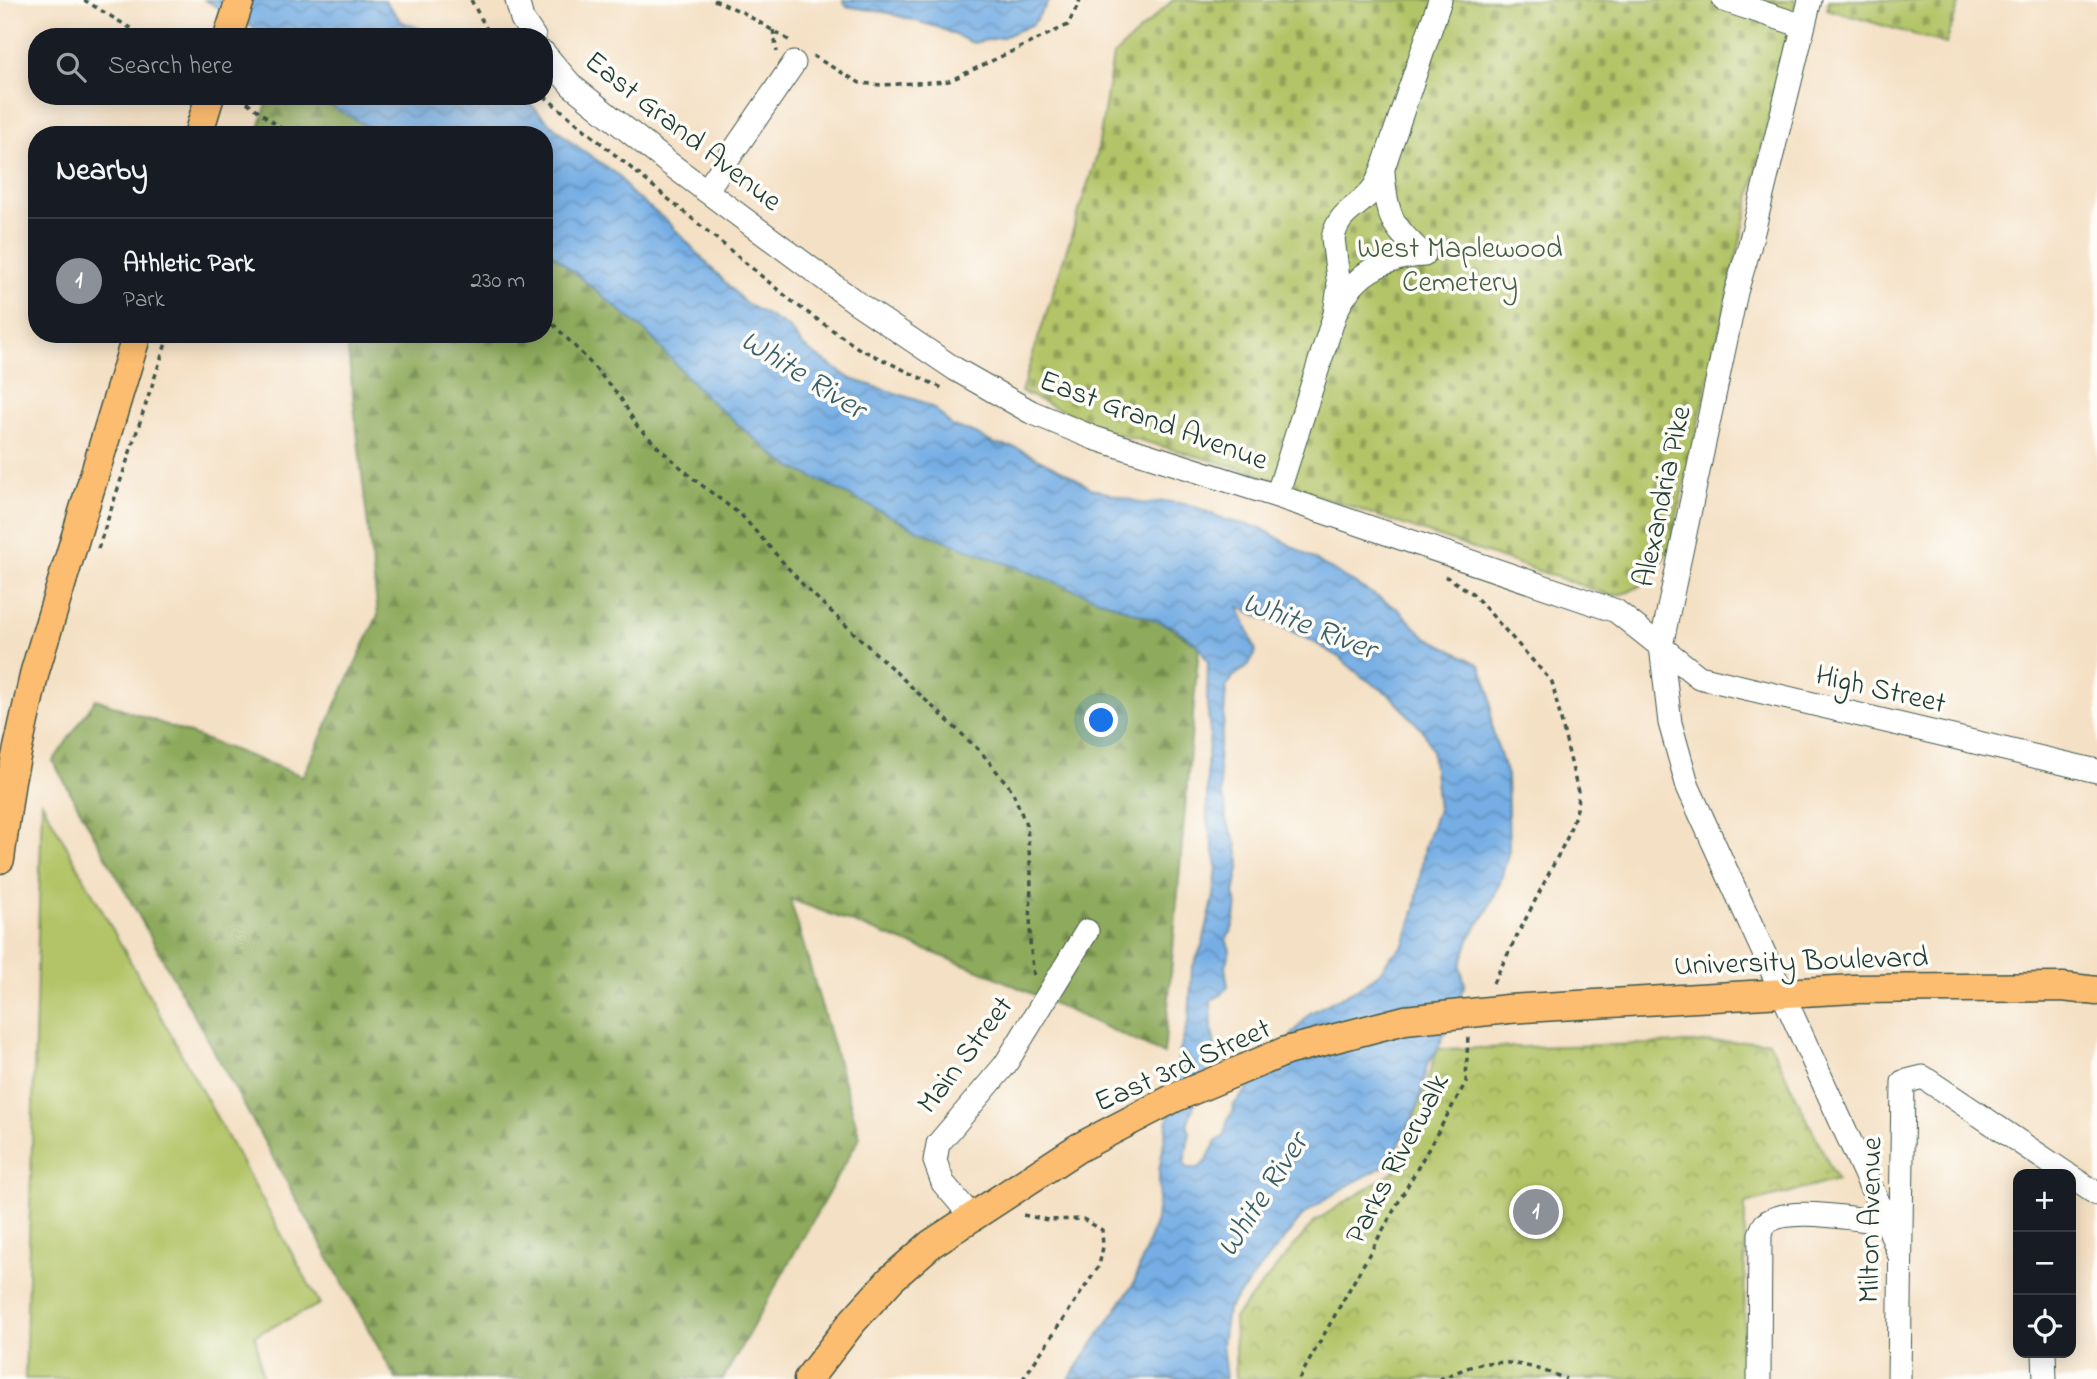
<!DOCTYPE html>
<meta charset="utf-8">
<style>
:root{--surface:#171b24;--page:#20242c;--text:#f1f3f6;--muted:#9ea1a6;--line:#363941;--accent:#8c9099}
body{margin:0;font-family:"Indie Flower",sans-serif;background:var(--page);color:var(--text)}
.controls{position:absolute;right:21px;bottom:21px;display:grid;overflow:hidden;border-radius:14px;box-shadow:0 4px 18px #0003}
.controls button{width:63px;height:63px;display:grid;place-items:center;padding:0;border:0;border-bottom:2px solid var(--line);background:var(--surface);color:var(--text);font:35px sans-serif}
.you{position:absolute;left:1102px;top:721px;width:24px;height:24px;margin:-18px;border:5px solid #fff;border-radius:50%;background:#1a73e8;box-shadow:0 0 0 10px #1a73e833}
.badge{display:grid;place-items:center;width:46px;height:46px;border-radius:50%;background:var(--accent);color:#fff;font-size:23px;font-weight:700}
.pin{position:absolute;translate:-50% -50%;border:4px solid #fff;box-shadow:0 2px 7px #0006}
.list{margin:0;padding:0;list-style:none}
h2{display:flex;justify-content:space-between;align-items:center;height:91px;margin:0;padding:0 28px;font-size:30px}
h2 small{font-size:23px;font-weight:400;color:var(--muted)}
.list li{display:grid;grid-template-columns:46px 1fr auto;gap:21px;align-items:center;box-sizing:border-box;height:126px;padding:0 28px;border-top:2px solid var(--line)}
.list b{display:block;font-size:26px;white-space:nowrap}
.list p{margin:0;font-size:23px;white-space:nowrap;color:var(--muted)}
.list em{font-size:23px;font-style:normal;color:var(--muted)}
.icon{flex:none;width:38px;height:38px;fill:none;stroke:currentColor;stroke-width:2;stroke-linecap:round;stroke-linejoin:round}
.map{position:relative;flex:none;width:2097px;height:1379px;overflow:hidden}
.search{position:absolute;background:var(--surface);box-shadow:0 4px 18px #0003;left:28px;top:28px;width:525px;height:77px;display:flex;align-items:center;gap:18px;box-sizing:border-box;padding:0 24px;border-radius:28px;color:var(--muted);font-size:26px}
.panel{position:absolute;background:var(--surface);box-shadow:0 4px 18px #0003;left:28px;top:126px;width:525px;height:217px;border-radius:28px}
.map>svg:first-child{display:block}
.grass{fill:#b3c467;stroke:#69804e;stroke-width:2}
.forest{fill:url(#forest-firs);stroke:#567448;stroke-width:2}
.cemetery{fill:url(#cemetery-stones);stroke:#69804e;stroke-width:2}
.park{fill:url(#park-crowns);stroke:#69804e;stroke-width:2}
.water{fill:url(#water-waves);stroke:#4a758c;stroke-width:2;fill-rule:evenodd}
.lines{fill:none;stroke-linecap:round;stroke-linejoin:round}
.minor-casing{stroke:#3f554a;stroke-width:25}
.major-casing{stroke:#3f554a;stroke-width:31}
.path{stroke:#3f554a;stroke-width:3.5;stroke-dasharray:5 5;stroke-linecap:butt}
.minor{stroke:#fff;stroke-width:23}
.major{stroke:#fcbd6f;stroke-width:28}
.major-bridge-casing{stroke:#3f554a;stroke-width:31;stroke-linecap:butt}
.major-bridge{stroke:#fcbd6f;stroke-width:28}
.labels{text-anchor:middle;stroke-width:7;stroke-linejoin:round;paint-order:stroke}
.street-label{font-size:30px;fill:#1f3d34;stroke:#fdfcf7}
.park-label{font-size:30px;fill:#445f41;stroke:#fdfcf7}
.water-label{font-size:32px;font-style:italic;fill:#395f69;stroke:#fdfcf7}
</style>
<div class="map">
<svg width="2097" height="1379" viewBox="0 0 2097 1379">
<defs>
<pattern id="forest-firs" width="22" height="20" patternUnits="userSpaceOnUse" patternTransform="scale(1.75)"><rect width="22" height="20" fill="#8eaa5c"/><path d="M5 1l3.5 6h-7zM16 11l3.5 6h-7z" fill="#738c4d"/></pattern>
<pattern id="cemetery-stones" width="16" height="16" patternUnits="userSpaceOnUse" patternTransform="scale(1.75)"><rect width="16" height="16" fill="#b3c467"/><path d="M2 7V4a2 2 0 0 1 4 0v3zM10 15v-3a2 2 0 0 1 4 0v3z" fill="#91a056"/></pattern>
<pattern id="park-crowns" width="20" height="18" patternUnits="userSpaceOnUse" patternTransform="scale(1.75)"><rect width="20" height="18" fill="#b3c467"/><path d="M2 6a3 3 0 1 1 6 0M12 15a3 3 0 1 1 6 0" fill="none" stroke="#91a056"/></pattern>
<pattern id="water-waves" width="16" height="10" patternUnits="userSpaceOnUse" patternTransform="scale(1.75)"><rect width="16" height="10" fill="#75ade4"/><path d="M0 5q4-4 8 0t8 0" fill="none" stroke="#5f8eba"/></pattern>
</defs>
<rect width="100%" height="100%" fill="#fdfcf7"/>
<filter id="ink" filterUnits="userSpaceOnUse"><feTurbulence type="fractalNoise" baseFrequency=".0143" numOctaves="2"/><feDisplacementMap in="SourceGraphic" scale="14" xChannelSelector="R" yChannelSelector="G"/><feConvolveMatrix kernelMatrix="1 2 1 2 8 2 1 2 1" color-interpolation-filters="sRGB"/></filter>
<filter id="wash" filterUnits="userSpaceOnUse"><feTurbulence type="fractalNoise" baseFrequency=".00686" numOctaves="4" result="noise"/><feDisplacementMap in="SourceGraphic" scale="28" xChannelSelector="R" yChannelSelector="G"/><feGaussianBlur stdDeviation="1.57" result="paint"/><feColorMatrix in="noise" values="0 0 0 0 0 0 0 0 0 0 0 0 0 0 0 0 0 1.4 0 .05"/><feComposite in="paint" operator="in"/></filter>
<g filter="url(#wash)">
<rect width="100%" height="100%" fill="#f4e0c4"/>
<!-- grass -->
<path class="grass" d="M42,802l278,502 -65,31 8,44h-238z"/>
<!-- forest -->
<path class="forest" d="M269,96h61l61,39h-134z
M544,231l655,415 -35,408 -180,-82 -194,-73 70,238 -137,242h-327l-343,-618 43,-62 207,77 75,-161 -32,-281h198z"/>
<!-- cemetery -->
<path class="cemetery" d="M1173,0h623l-125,541c-8,27 -31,55 -62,54l-377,-129 -121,-34 -90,-40 76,-237 16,-99z
M1829,0h131l-14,44 -119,-35z"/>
<!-- park -->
<path class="park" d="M1769,1041l68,139 -92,24 -1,175h-508l-2,-61 81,-97 81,-51 42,-121z"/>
<!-- water -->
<path class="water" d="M205,0h179l18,22 20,7 14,8h-166z
M843,0h207l-17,24 -30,13 -30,6 -33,-15 -52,-15 -42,-7z
M318,96h205l19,20 29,26 47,33 13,18 36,28 78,82 43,24 16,20 47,32 69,22 15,8 18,18 17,4 24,13 23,4 50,25 26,16 52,15 19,-3 27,4 35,15 35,8 137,81 25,26 57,30 10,29 2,35 15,47 2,75 -9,32 -12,27 -18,27 -10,29 5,18 -27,65 -11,16 -9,41 -28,57 -47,25 -39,26 -77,96 -5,34 4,35h-157l65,-96 22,-63 3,-29v-20l21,-121 9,-32 3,-49 11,-26 11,-47 3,-31 -10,-44v-57l3,-31 -3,-31 1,-40 -9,-16 -24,-18 -257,-98 -134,-67 -76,-64 -62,-67 -102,-85v-112h-161l-63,-35zM1239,607l69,32 31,18 22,19 29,19 34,37 8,18 6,59 -13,37 -10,62 -11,37 -14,12 -11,16 -22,16 -47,24 -77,93 1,5 -6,7 -4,18 -8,6 -10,19 -7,7h-11l-4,-5 6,-31 -3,-7 28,-79 -3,-14 -1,-32 10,-5 7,-9 -3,-19 5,-17 -4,-11 5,-7 4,-13 2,-15 -3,-10 6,-30 -4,-22 -10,-22 -1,-16 -4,-10 -3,-42 5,-23 3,-41 7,-11 15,-11 8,-15z"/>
</g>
<g filter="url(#ink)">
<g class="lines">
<defs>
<path id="minor" d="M517,0l5,19 12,18
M1724,0l79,26
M1810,0l-61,248 -13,44 -75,354 9,77 18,64 199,435 12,32
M544,53l28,33 94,75 191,142 98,66 76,43 63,26 183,58 339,115 83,66 398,94
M1383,171c3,44 8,55 41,84
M706,191l88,-128
M1424,255c-42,2 -72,20 -89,59l4,-28 -6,-48c6,-28 25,-29 40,-49 4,-5 7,-14 10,-21l57,-168
M1277,496l58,-182
M2071,1177l26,17
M972,1217l-29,-34 -8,-22 3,-17 67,-79 82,-134
M2044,1353l1,26
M1759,1379l1,-145c2,-4 3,-8 5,-10 21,-20 95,-3 122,-2
M1899,1379l4,-297 20,-5 144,97"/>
<path id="major" d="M228,37l12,-37
M198,135l12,-39
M0,859l11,-79 24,-109 102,-337
M1508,1009l346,-20 209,-2 34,4
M808,1379l45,-58 38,-42 40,-35 147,-96"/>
</defs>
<!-- minor casing -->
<use href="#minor" class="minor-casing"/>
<!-- major casing -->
<use href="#major" class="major-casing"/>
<!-- path -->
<path class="path" d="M84,0l61,37
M471,0l20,37
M714,0l28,12 50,30
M773,30l4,22
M813,56l47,27 21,2 68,-4 119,-56 12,-25
M239,96l51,39
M544,96l250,207 64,45 86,41
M544,319l11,7 31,32 34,39 17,29 22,22 36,32 47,36 63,71 176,165 31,38 15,37 4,46 -1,69 4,35
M98,549l71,-215
M1445,576l27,17 80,89 26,110 -1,17 -10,29 -76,149
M1023,1379l76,-113 4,-19 -1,-17 -19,-11 -35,1 -25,-5
M1299,1379l167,-297 2,-48
M1439,1379c15,-5 31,-14 47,-16 28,-3 55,6 80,16"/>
<!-- minor -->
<use href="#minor" class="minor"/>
<!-- major -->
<use href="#major" class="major"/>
<defs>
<path id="major-bridge" d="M1078,1148l96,-50 112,-47 119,-31 103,-11"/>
</defs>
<!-- major-bridge casing -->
<use href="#major-bridge" class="major-bridge-casing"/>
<!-- major-bridge -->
<use href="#major-bridge" class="major-bridge"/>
</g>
</g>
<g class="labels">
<!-- street labels -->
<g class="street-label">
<text transform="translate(684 130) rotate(38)" y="10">East Grand Avenue</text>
<text transform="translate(1154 419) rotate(20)" y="10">East Grand Avenue</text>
<text transform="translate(1661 496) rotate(-78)" y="10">Alexandria Pike</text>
<text transform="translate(1881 688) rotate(13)" y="10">High Street</text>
<text transform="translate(1801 960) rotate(-2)" y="10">University Boulevard</text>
<text transform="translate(964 1054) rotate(-53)" y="10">Main Street</text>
<text transform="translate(1182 1064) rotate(-24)" y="10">East 3rd Street</text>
<text transform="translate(1396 1158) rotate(-62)" y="10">Parks Riverwalk</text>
<text transform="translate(1869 1220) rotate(-89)" y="10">Milton Avenue</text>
</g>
<!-- park labels -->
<g class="park-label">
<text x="1460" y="257">West Maplewood<tspan x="1460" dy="34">Cemetery</tspan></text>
</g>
<!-- water labels -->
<g class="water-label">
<text transform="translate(804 373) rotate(32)" y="11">White River</text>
<text transform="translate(1310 624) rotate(21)" y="11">White River</text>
<text transform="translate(1261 1194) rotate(-57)" y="11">White River</text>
</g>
</g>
</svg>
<div class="controls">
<button>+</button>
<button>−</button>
<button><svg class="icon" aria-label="locate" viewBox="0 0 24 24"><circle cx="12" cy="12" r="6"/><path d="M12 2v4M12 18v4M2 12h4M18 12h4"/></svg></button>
</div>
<div class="you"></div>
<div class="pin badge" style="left:1536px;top:1212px">1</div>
<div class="search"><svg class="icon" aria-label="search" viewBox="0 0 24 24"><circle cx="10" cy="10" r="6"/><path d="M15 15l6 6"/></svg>Search here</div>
<section class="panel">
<h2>Nearby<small></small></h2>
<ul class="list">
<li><span class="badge">1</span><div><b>Athletic Park</b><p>Park</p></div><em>230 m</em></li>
</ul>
</section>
</div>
